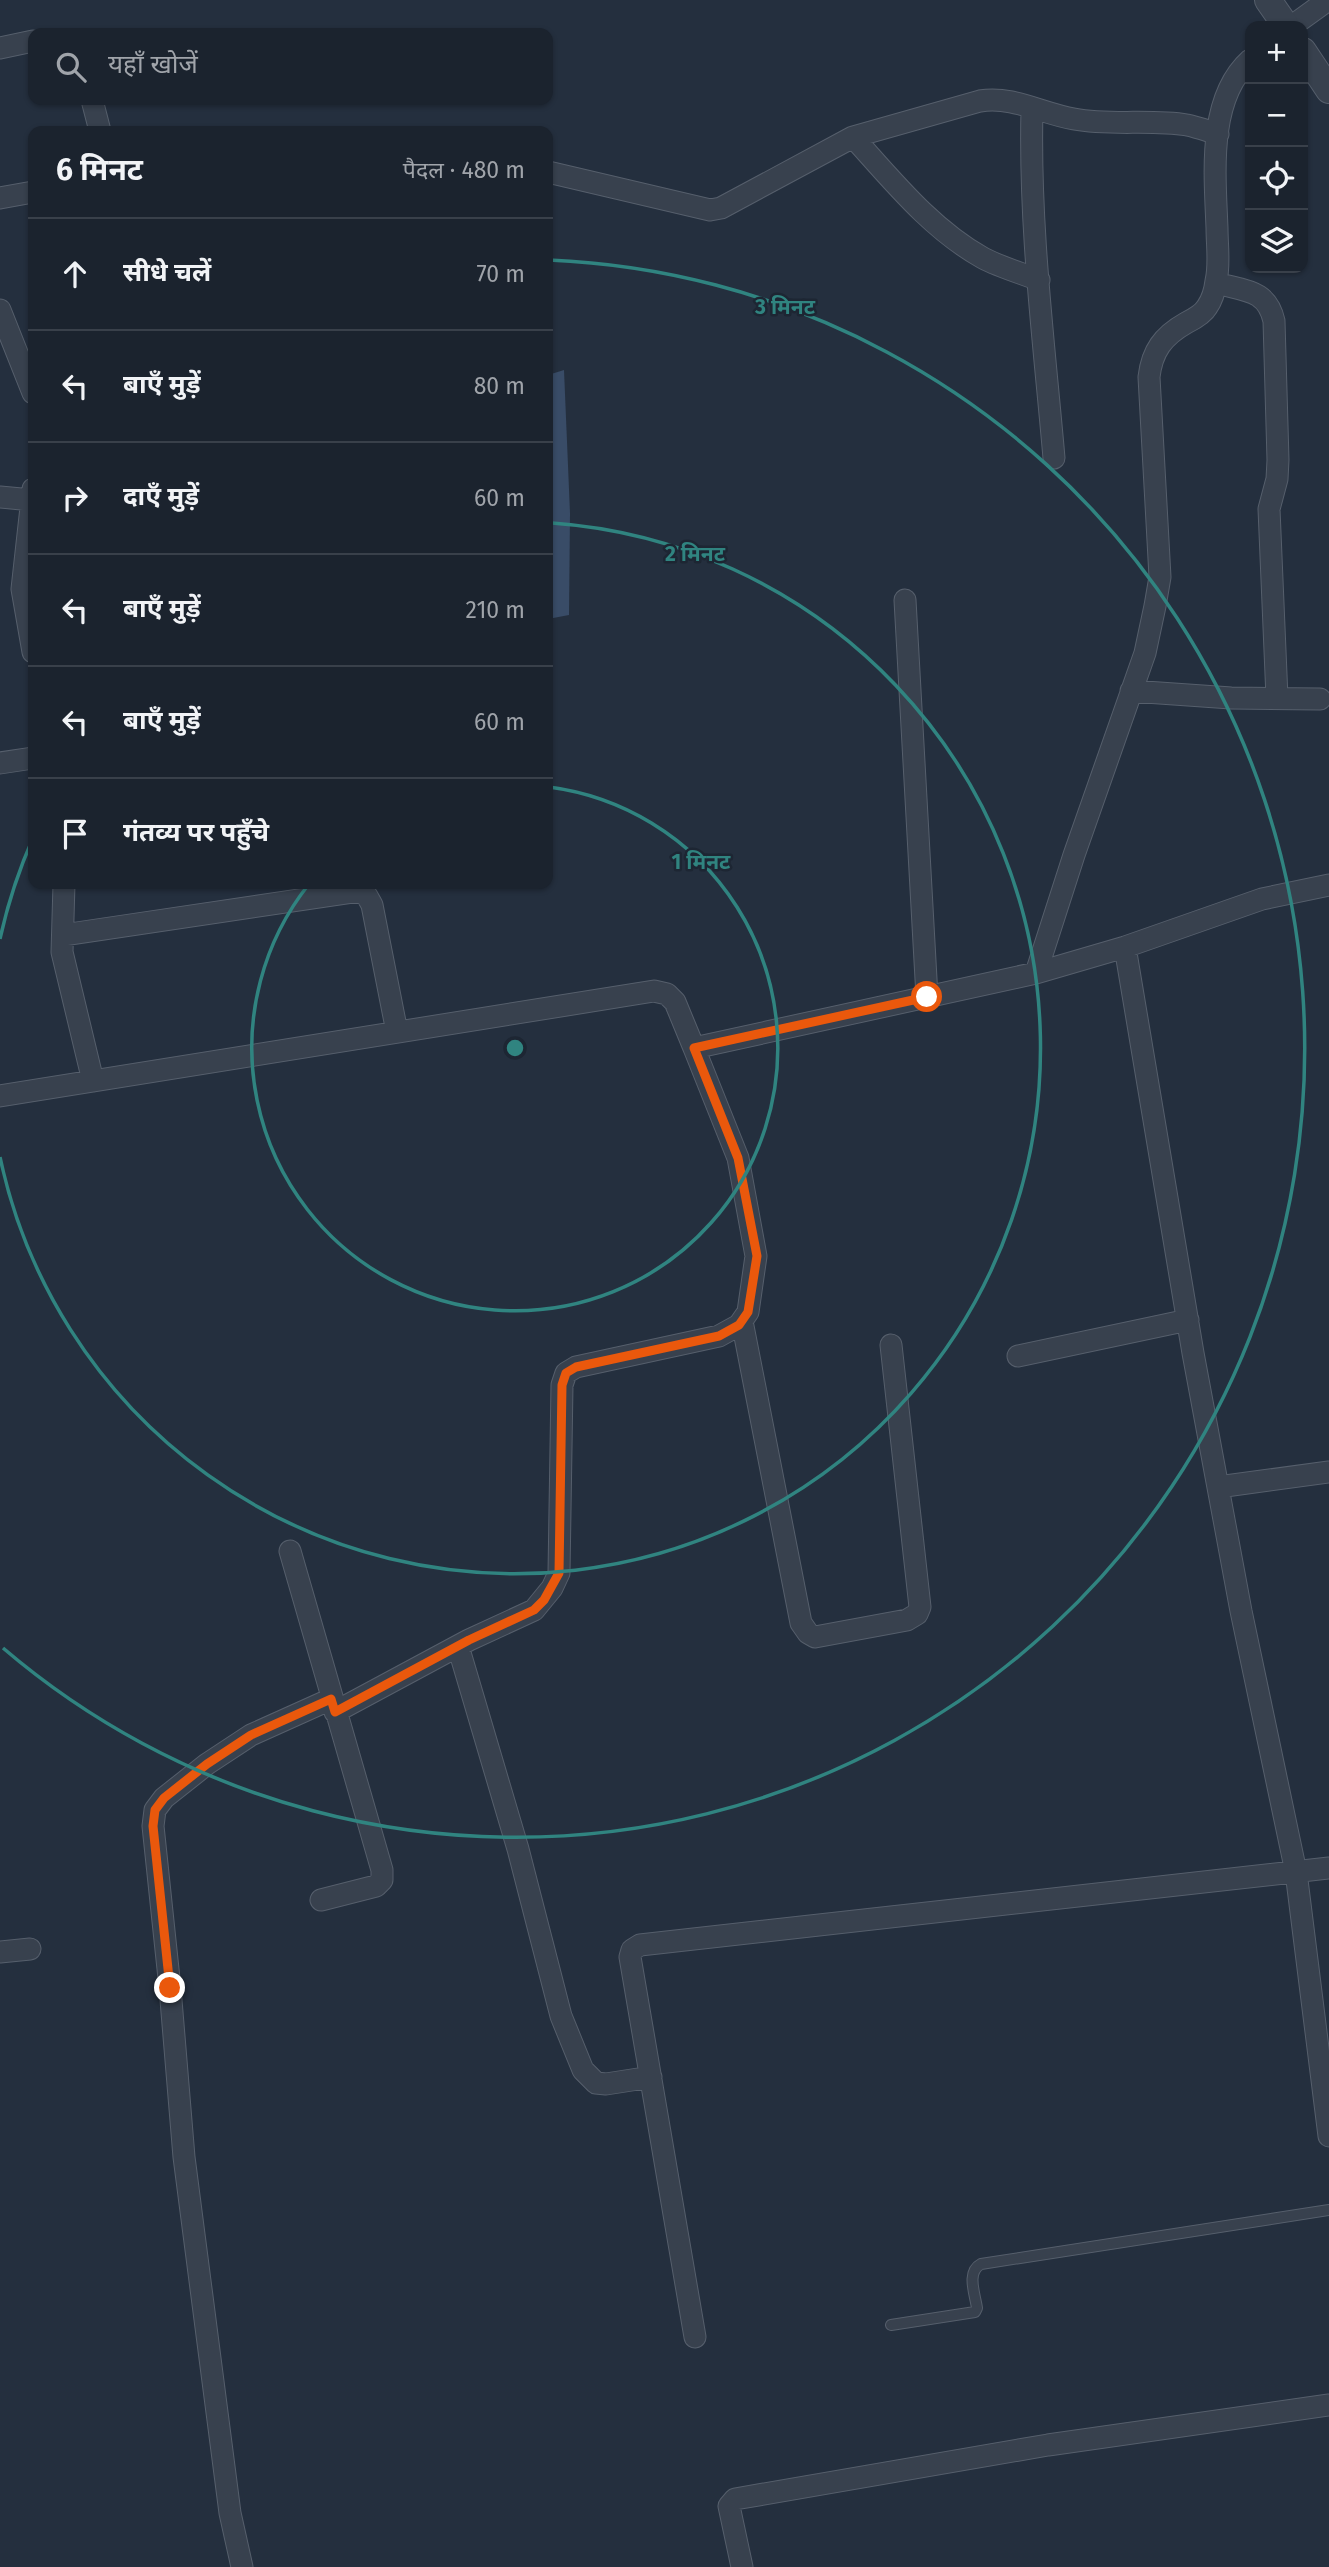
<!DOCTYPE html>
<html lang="hi">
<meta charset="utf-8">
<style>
:root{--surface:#1b232e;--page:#242b36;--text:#f1f3f6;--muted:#a0a4aa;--line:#39404a}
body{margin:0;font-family:"Fira Sans","Noto Sans Devanagari",sans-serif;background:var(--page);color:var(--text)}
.controls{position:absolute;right:21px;top:21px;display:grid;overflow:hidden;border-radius:14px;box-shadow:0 2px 5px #0004}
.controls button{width:63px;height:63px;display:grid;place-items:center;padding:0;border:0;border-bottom:2px solid var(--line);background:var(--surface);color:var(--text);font:35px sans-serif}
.stop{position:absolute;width:21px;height:21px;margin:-16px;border:5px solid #ea580c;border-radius:50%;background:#fff}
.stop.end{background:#ea580c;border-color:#fff;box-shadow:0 2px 7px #0008}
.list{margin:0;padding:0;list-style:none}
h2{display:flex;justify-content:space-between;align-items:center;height:91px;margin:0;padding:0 28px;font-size:30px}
h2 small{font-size:23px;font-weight:400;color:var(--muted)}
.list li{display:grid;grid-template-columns:46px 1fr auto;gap:21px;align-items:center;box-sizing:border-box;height:112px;padding:0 28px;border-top:2px solid var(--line)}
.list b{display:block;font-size:26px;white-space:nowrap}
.list em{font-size:23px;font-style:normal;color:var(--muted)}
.icon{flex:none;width:38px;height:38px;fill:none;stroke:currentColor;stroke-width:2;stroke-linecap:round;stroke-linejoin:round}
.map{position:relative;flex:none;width:1329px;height:2567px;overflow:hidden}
.search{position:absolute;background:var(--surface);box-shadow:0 2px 5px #0004;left:28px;top:28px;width:525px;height:77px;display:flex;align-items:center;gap:18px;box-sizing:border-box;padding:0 24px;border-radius:14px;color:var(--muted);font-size:26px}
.panel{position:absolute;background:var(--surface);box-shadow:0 2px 5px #0004;left:28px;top:126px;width:525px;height:763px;border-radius:14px}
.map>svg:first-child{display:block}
.water{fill:#394c67}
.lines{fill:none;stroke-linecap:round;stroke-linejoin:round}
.service-casing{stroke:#565f6c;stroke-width:12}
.minor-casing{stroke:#565f6c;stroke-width:23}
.tertiary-casing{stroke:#565f6c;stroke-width:28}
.service{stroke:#38414e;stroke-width:10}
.minor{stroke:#38414e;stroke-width:21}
.tertiary{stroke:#38414e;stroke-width:26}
.route{stroke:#ea580c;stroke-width:9}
.ring{fill:none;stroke:#308480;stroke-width:3.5}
.centre{fill:#308480;stroke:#1d2633;stroke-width:3.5}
.ring-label{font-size:21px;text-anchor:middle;font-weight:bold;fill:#308480;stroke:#1d2633;stroke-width:5;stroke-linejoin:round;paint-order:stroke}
</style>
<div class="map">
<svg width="1329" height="2567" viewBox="0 0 1329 2567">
<rect width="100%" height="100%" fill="#242f3e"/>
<!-- water -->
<path class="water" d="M564,370l6,143 -1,102 -21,4v-244z"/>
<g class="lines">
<defs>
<path id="service" d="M891,2325l84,-13 2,-4c-2,-14 -11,-36 4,-44l348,-54"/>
<path id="minor" d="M1292,26l36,-26
M0,48l33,-7
M92,100l8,31
M1032,109c-3,117 12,233 22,349
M853,137c39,43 78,92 130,121 17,9 38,15 56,22
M548,172l162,38 11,-2 132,-71 127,-36c34,-5 60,12 94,18 37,7 76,0 113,6 10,2 21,6 31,9
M0,198l33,-6
M1216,283c28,8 51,6 58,38l4,139 -1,19 -8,30 8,189
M0,310l33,83
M33,489l-11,100 11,63
M0,497l32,3
M905,600l22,397
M1131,691l100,7 89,1
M0,763l33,-5
M64,884l-2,68 31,129
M63,935l296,-44 8,5 5,9 25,127
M1125,947l68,406 48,258 55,261 33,264
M1036,973l89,-26 137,-48 67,-14
M0,1096l654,-105 13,3 8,8 19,46
M742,1321l59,302 7,10 7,4 92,-17 10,-6 3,-7 -29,-262
M1018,1356l170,-36
M1218,1487l111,-15
M290,1551l92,319v10l-6,6 -55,14
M458,1646l60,203 43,167 22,54 13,13 10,1 45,-7
M335,1712l134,-72 65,-30 18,-22 7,-15 3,-188 4,-12 10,-6 143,-31 20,-11 9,-13 8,-56 -18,-98 -44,-110 342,-75 38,-118 71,-202 10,-47 5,-29 -11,-200c3,-26 14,-41 37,-54 8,-4 17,-9 21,-16 5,-7 8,-18 9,-26 4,-17 1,-35 1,-53 -2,-53 -10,-129 33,-168
M0,1952l30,-3
M695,2337l-65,-380 2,-7 8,-5 689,-77
M242,2567l-12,-54 -46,-356 -14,-169 -17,-162 2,-16 9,-12 43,-34 44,-29 80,-36
M742,2567l-13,-61 6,-7 313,-54 281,-40"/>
<path id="tertiary" d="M1268,0l18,26
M1303,51l26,39"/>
</defs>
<!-- service casing -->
<use href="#service" class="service-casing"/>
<!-- minor casing -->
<use href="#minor" class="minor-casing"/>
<!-- tertiary casing -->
<use href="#tertiary" class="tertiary-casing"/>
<!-- service -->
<use href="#service" class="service"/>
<!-- minor -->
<use href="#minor" class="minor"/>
<!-- tertiary -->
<use href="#tertiary" class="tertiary"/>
</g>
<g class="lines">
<!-- route -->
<path class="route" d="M170,1988l-17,-162 2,-16 9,-12 43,-34 44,-29 80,-36 4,13 134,-72 65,-30 10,-10 15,-27 3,-188 4,-12 10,-6 143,-31 20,-11 9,-13 9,-56 -19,-98 -44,-110 233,-51"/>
</g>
<!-- distance rings -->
<g class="ring">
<path d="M549 787A263 263 0 1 1 309 884"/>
<path d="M0 939A526 526 0 0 1 33 838M552 523A526 526 0 1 1 0 1157"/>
<path d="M549 260A789 789 0 1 1 3 1648"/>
</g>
<circle cx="515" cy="1048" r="10" class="centre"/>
<g class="ring-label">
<text x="785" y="314">3 मिनट</text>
<text x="695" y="561">2 मिनट</text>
<text x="701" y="869">1 मिनट</text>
</g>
</svg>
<div class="controls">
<button>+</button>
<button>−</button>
<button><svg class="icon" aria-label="locate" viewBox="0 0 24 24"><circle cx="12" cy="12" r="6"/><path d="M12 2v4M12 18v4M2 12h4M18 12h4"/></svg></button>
<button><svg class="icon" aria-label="layers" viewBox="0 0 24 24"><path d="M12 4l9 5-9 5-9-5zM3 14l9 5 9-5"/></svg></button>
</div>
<div class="stop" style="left:927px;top:997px"></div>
<div class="stop end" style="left:170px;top:1988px"></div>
<div class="search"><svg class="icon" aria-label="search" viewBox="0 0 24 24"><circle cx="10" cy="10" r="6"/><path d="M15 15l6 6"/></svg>यहाँ खोजें</div>
<section class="panel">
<h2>6 मिनट<small>पैदल · 480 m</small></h2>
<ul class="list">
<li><svg class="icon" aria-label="ahead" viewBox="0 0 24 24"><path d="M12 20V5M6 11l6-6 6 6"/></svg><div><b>सीधे चलें</b></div><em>70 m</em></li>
<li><svg class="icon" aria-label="left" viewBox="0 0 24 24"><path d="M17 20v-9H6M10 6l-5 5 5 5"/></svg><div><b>बाएँ मुड़ें</b></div><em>80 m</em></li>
<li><svg class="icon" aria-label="right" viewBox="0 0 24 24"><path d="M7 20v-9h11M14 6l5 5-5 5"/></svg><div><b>दाएँ मुड़ें</b></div><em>60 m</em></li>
<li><svg class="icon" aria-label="left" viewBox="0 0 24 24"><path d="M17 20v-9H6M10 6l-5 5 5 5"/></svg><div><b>बाएँ मुड़ें</b></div><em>210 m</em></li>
<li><svg class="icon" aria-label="left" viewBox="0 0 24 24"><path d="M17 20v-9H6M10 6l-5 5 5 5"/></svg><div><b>बाएँ मुड़ें</b></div><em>60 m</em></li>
<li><svg class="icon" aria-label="arrive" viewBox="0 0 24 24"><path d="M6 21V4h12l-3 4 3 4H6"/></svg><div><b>गंतव्य पर पहुँचे</b></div></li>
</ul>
</section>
</div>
